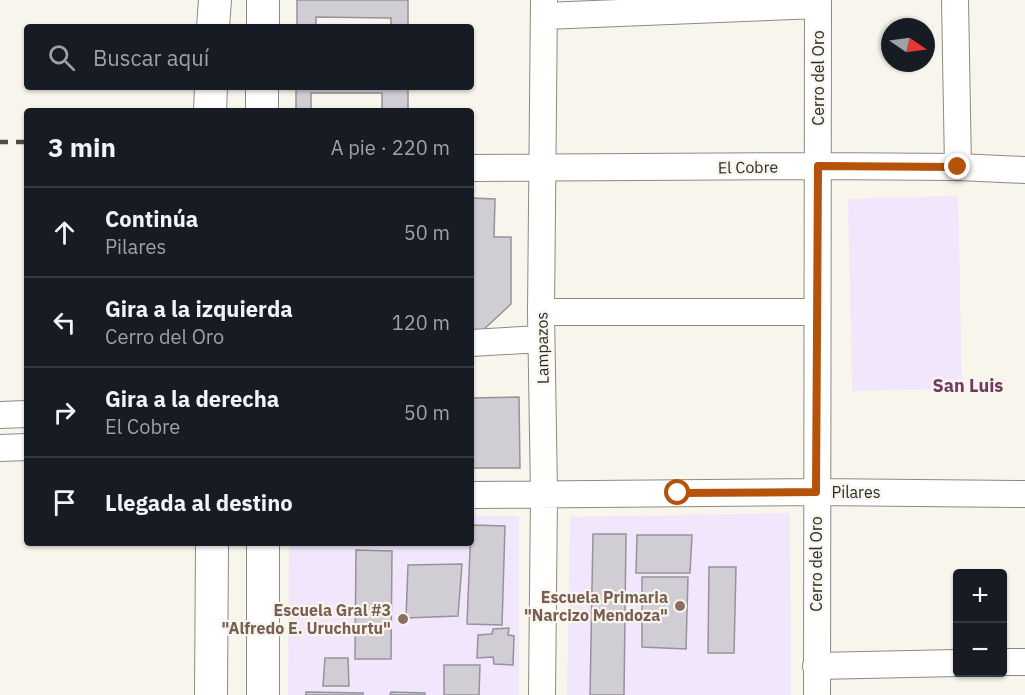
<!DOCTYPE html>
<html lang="es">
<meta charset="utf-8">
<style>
:root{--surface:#171b24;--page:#20242c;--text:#f1f3f6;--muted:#9ea1a6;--line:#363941}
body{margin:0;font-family:"IBM Plex Sans",sans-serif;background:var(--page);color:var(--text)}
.controls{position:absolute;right:18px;bottom:18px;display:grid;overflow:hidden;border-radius:6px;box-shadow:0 2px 4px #0004}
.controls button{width:54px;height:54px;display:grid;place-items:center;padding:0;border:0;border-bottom:2px solid var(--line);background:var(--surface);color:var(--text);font:30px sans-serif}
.compass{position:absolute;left:881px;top:18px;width:54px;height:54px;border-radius:50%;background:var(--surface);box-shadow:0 2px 4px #0004;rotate:103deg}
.stop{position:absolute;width:18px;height:18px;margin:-14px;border:4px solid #b45309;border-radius:50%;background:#fff}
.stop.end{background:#b45309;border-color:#fff;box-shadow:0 2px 6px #0008}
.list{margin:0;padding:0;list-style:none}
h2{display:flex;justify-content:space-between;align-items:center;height:78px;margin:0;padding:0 24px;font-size:26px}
h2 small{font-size:20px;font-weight:400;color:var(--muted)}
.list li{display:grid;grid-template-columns:39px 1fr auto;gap:18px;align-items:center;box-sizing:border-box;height:90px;padding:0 24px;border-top:2px solid var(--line)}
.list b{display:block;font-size:22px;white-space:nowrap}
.list p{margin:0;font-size:20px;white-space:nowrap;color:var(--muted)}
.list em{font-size:20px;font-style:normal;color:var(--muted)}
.icon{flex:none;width:33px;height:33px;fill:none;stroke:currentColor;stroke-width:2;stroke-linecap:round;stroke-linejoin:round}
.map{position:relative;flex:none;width:1025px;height:695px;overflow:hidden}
.search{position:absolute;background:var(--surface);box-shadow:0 2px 4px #0004;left:24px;top:24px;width:450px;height:66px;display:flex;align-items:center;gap:15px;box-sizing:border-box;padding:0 21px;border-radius:6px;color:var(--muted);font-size:22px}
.panel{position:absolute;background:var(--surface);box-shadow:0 2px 4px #0004;left:24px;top:108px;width:450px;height:438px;border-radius:6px}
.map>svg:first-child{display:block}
.education{fill:#f1e6fb}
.building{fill:#d0cdd5;stroke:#959299;stroke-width:1.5}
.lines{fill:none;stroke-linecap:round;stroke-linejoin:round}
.minor-casing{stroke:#8d8a83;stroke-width:28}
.major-casing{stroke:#8d8a83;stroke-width:34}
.minor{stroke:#fff;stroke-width:26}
.major{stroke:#fff;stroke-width:32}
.rail{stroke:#4c4b47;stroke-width:4.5;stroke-dasharray:8 8;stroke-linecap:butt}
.route{stroke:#b45309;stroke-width:8}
.education-dot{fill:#8d6e63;stroke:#f8f5ed;stroke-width:2}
.labels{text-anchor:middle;stroke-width:4.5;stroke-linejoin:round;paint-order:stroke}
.street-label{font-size:16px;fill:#2b2a27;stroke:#f8f5ed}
.education-label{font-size:16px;font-weight:bold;fill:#785e54;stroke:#f8f5ed;text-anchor:end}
.neighbourhood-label{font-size:18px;font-weight:bold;fill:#713864;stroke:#f8f5ed}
</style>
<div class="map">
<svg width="1025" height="695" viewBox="0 0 1025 695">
<rect width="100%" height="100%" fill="#f8f5ed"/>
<!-- education -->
<path class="education" d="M958,196l4,193 -110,2 -4,-192z
M790,513l1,182h-224l3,-178z
M471,516h48v179h-231l1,-152h182z"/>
<!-- building -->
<path class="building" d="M297,0h111v27h-17v-9l-75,-1v10h-19z
M296,87h112v24h-26v-18h-71v18h-15z
M471,198l24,1 -1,38h17v67l-29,27h-11z
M519,397l1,71h-49v-70z
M471,525l34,1 -3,99 -35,-1z
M593,534h33l-2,161h-34z
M637,535h55l-2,38h-54z
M356,550l36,1 -1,108h-36z
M462,564l-4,52 -52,2 2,-53z
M709,567h27l-2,86h-26z
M642,577h46l-2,72 -44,-2z
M509,628l-1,7 6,1 -1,29 -19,-1 -1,-7 -16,1 1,-23 14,-1 1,-5z
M325,658h23l1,28h-26z
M444,665h36l-1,30h-35z
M306,692l57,1v2h-57z
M391,692l34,1v2h-35z"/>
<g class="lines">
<defs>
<path id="minor" d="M955,0l3,167
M544,16l274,-11
M471,168l347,-2 140,1 67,3
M541,312h276
M471,343l70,-4
M0,415l27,-1
M0,448l27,-1
M471,495l345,-3 209,2
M1002,662h23
M816,666l142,-3
M542,695l2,-201 -3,-182 3,-312
M817,695l1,-695"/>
<path id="major" d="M213,27l2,-27
M263,27v-27
M210,111l1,-24
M262,111v-24
M263,543v152
M211,695l1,-152"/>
</defs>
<!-- minor casing -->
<use href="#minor" class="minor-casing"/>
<!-- major casing -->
<use href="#major" class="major-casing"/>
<!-- minor -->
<use href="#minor" class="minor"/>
<!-- major -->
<use href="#major" class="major"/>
<!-- rail -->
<path class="rail" d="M0,142h27"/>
</g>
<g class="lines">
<!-- route -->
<path class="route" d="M678,493l138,-1 2,-326 140,1"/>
</g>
<!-- markers -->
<g class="education-dot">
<circle cx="680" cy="606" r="6"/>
<circle cx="403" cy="619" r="6"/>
</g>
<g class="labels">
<!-- street labels -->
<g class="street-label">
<text transform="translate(818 78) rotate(-90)" y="6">Cerro del Oro</text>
<text transform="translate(748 167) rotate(-1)" y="6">El Cobre</text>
<text transform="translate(542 348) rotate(-91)" y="6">Lampazos</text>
<text x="856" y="498">Pilares</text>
<text transform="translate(816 564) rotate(-90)" y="6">Cerro del Oro</text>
</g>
<!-- education labels -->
<g class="education-label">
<text x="668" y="603">Escuela Primaria<tspan x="668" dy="18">"Narcizo Mendoza"</tspan></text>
<text x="391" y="616">Escuela Gral #3<tspan x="391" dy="18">"Alfredo E. Uruchurtu"</tspan></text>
</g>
<!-- neighbourhood labels -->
<g class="neighbourhood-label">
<text x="968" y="392">San Luis</text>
</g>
</g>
</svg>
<div class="controls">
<button>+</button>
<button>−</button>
</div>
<svg class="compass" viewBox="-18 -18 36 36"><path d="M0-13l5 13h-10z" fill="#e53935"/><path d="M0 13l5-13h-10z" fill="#9ea1a6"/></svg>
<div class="stop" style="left:678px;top:493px"></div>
<div class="stop end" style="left:958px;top:167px"></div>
<div class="search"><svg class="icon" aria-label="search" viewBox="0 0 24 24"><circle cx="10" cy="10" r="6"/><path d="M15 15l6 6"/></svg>Buscar aquí</div>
<section class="panel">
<h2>3 min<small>A pie · 220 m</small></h2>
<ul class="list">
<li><svg class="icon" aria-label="ahead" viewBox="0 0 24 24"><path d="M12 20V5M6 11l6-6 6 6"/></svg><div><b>Continúa</b><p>Pilares</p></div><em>50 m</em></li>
<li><svg class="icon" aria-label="left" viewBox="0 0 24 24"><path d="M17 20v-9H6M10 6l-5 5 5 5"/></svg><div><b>Gira a la izquierda</b><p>Cerro del Oro</p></div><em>120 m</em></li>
<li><svg class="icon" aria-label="right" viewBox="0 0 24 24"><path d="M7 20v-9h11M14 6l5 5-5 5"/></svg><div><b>Gira a la derecha</b><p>El Cobre</p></div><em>50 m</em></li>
<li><svg class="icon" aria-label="arrive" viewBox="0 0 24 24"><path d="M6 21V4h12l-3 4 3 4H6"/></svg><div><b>Llegada al destino</b></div></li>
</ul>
</section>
</div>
